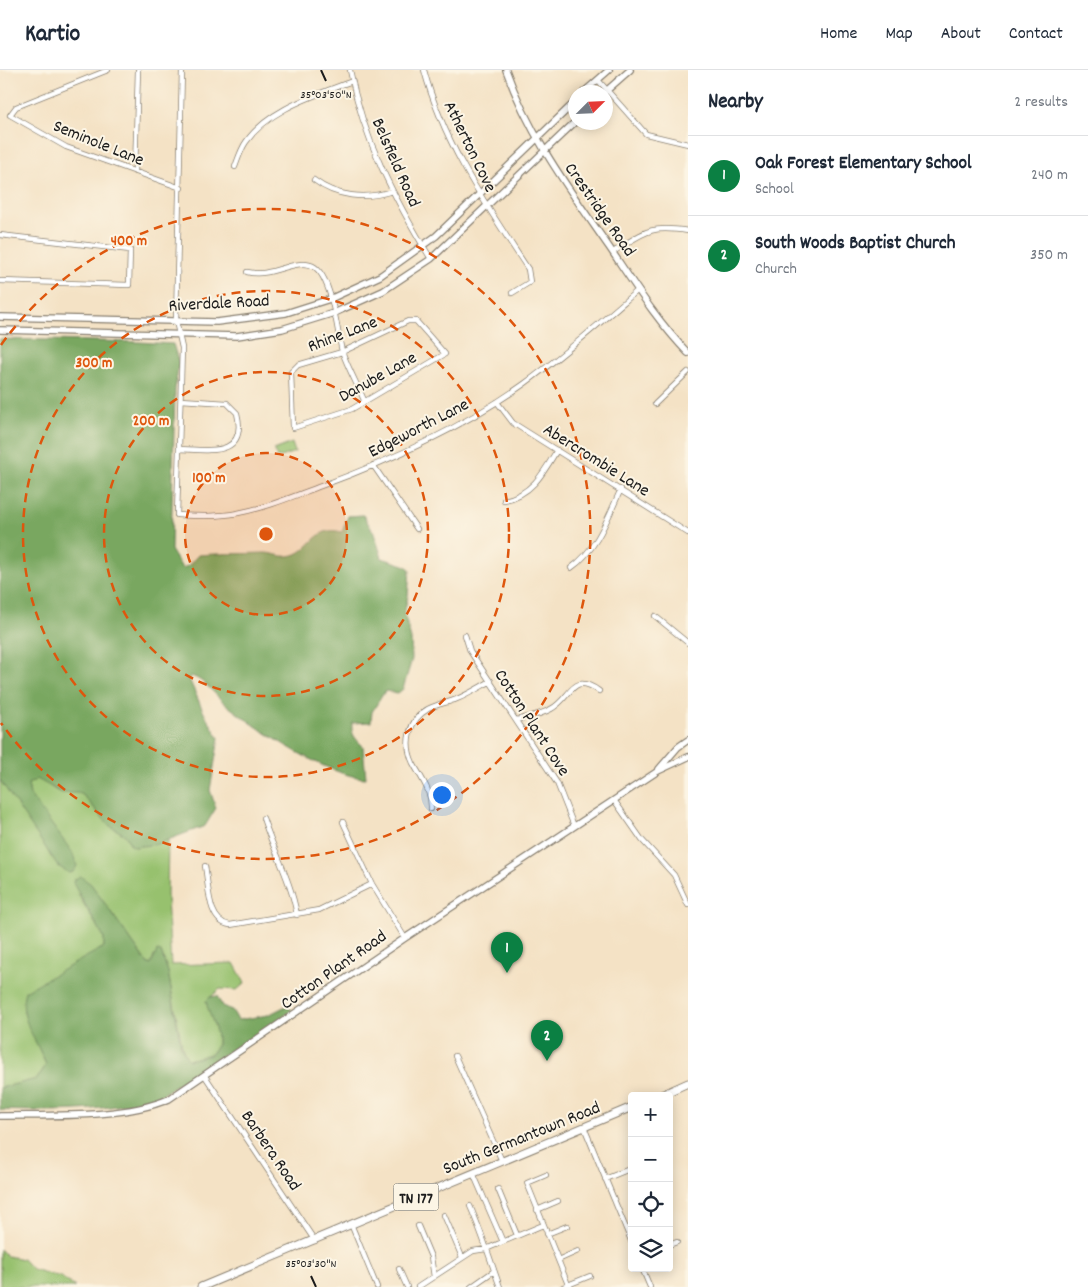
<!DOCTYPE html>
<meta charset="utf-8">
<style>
:root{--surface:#fff;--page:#f2f2f3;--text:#1f2937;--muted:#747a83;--line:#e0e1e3;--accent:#0b8043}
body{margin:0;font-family:Dekko,sans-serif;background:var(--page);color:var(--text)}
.controls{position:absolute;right:15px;bottom:15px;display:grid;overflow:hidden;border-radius:5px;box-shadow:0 2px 12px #0003}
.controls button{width:45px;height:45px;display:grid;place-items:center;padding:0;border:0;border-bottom:1px solid var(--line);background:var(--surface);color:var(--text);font:25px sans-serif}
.compass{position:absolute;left:568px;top:15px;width:45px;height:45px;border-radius:50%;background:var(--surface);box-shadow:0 2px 12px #0003;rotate:66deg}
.you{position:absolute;left:441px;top:724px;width:18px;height:18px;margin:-12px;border:4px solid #fff;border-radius:50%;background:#1a73e8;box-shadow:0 0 0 8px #1a73e833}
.badge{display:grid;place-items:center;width:32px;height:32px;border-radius:50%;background:var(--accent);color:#fff;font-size:16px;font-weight:700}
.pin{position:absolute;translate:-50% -41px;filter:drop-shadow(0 1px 2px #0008)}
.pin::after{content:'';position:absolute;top:26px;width:18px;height:15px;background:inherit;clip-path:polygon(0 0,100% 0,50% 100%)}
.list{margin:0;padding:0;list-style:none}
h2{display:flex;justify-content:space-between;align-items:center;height:65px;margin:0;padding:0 20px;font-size:21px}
h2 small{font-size:16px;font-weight:400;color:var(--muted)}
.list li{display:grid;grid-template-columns:32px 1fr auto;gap:15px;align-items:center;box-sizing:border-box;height:80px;padding:0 20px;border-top:1px solid var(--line)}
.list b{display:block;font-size:19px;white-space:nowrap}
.list p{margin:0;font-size:16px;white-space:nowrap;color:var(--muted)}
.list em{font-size:16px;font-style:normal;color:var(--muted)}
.icon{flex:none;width:28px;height:28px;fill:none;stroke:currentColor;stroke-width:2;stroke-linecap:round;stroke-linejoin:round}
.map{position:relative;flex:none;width:688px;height:1217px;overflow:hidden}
header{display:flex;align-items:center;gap:30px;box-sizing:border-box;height:70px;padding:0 25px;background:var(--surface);border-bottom:1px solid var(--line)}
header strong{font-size:24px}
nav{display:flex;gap:28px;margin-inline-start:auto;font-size:18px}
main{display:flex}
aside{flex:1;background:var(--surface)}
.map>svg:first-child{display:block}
.green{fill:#97c16e;stroke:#5a6e45}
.forest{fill:#79a761;stroke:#4a623e}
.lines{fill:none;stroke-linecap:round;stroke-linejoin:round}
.minor-casing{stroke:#887f70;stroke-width:6}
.tertiary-casing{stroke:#887f70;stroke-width:8}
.primary-casing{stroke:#887f70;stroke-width:9}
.minor{stroke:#fff;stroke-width:4.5}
.tertiary{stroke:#fff;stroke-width:5.5}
.primary{stroke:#fff;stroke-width:7}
.ticks{fill:none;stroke:#1c1c1c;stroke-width:2}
.ring{fill:none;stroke:#de560d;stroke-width:2.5;stroke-dasharray:9 6}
.labels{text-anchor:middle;stroke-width:4;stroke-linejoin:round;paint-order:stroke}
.shield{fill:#fcf5e5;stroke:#5f5d58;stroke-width:1}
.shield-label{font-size:16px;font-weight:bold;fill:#1c1c1c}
.street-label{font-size:18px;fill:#1c1c1c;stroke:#fcf5e5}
.ticks-label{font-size:12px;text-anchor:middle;fill:#1c1c1c;stroke:#fcf5e5;stroke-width:4;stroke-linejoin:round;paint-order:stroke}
.centre{fill:#de560d;stroke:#fcf5e5;stroke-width:2.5}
.ring-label{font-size:15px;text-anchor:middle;font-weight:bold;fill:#de560d;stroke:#fcf5e5;stroke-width:4;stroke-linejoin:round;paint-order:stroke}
</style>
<header>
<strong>Kartio</strong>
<nav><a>Home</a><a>Map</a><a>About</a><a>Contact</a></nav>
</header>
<main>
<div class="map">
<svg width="688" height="1217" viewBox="0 0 688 1217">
<rect width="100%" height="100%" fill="#fcf5e5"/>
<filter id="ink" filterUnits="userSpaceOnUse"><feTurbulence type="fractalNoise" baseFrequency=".02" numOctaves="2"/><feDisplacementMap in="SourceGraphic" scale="10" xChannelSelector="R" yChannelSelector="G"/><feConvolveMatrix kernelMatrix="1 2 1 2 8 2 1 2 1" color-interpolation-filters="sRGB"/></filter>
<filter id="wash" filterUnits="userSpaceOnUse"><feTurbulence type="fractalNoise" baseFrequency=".0096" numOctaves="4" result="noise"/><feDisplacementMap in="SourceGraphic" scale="20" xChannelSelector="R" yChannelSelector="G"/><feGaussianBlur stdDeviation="1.12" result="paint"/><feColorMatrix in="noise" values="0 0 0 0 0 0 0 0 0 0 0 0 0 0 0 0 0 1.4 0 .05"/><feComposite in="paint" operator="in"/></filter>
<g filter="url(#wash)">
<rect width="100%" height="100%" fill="#f4e2c5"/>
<!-- green -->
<path class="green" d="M292,373l3,9 -18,6 -3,-8z
M37,709c8,1 11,7 18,11 8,4 16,2 25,3l3,2 26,30 16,10 6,10 4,2 33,-7 -1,58 4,67 63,-2 11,20 -8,7 -17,-1 -14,12 11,32v13l-7,8 -22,6 -4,-4 -16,-84 -7,-20 -7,4 -3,9 -4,-2 -46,-65 -23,-4 26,44v10l-45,25 -36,38 23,54 -9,14 -37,9v-308l36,50 15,27 24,3 -45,-65 -2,-11z
M0,1179l7,7 16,3 9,10 29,8 14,10h-75z"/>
<!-- forest -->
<path class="forest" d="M0,269l139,3 34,2 6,19 -4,26 -4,161 11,18 6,-2 10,-11c22,-2 45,-1 67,-2 7,0 16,4 23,3 24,-2 25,-32 54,-24l6,-16 15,-1 11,18 8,25 22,7 6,4 -2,27 -4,17 7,26 1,20 -9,30 -5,4 -13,-2 -13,21 -1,10 -19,1c-1,12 3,15 11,23l3,32c-38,-1 -107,-48 -138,-72 -11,-8 -24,-28 -38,-30v5l14,32 15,25 -9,52 6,18 -11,18 -48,18 -22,3 -4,-2 -6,-10 -16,-10 -26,-30 -4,-2h-17l-25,-14 -9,5 2,11 42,57 5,14 -4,6 -4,1 -11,-7 -58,-86z
M80,806l11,8 56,79 4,2 6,-14 4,1 7,20 13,74 7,14 22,-5 7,-9c2,-16 -8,-29 -11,-45l4,-4 7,-1 5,10 10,4 6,10 30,-5 20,-10 4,6 -134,86c-50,15 -106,15 -158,13v-22l37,-9 9,-14c-8,-23 -29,-48 -21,-74l79,-44v-9l-30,-53 -1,-4z"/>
</g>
<g filter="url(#ink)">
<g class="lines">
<defs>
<path id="minor" d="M108,0l-92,37 -6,8 56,32 115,41
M182,0l-6,251 6,27 -5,167c20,1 41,2 61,-2 28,-5 56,-17 83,-27 71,-26 141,-58 203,-102 40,-29 77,-62 114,-94
M350,0c13,69 45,130 81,189
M424,0c20,75 62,135 104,199l2,13 -18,11
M598,10l48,54 42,10
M235,97c3,-8 6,-18 11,-25 24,-34 69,-46 106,-61
M135,102l3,-102
M314,110c22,17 52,20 78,11
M0,165l130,15 -1,35 -129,-4
M613,182c32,-20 35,-27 75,-21
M247,202c24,6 44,-12 63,-7 22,5 27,68 32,86 6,17 15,33 22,49
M408,251h8l29,33 -93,55 -59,19 -2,-56 7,-7 44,-13z
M497,332l16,21 175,110
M655,334l33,-32
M179,379c29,1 69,9 58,-36l-10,-10 -46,-3
M373,395l44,64
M504,430c28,-5 40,-28 53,-50
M571,498c26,-18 37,-51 50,-79
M655,546l33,27
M465,565l5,16 87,132 17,43
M516,650c12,-3 24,-5 35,-11 21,-11 20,-38 48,-18
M614,730l28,40 32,35 14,30
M431,739c1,-18 -10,-31 -18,-46 -9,-19 -5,-43 15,-54 9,-5 19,-6 29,-10 12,-5 23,-12 34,-18
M263,748c11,33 28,63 34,97
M343,752l29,62 33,54
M205,796c4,19 2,56 25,59l89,-15 53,-26
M455,986l47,105
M205,1006l110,165
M584,1057l48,116
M473,1103l30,69
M546,1105l-19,8 42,104
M605,1109l27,-11
M498,1119l19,46
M470,1136c12,27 20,53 30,81
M537,1140l21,-9
M444,1145l18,42
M351,1154l26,63
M418,1156l13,31 3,20
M547,1164l20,-8
M669,1175l8,-3
M558,1190l20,-9
M642,1198l8,19
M399,1199l8,18
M418,1217l55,-36 13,-2 57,-24
M471,1217l23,-16
M563,1217l27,-11"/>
<path id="tertiary" d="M506,0c24,67 63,119 103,177 25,37 48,74 79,106
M584,22l25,-22
M605,22l25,-22
M0,247l217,5 69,-9 44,-14 50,-23 56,-40 140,-135
M0,260l237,6 45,-7 52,-16 49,-22 48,-32 145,-138
M659,699l19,-22 10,-7
M0,1046c50,-1 123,3 169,-17l236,-161 253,-167 30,-14"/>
<path id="primary" d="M659,1026l29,-13
M201,1217l431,-180"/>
</defs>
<!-- minor casing -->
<use href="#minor" class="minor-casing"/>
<!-- tertiary casing -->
<use href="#tertiary" class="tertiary-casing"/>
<!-- primary casing -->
<use href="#primary" class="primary-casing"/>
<!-- minor -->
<use href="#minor" class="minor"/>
<!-- tertiary -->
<use href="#tertiary" class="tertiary"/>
<!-- primary -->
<use href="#primary" class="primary"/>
</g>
</g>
<!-- ticks -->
<path class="ticks" d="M321,0l5,11M311,1206l5,11"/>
<!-- distance rings -->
<circle cx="266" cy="464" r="81" fill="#de560d" fill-opacity=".12"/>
<g class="ring">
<circle cx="266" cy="464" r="81"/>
<circle cx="266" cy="464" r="162"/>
<circle cx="266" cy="464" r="243"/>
<path d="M1 275A325 325 0 1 1 1 653"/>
</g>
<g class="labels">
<!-- shield labels -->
<rect class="shield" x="393.5" y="1113.5" width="45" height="27" rx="4"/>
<g class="shield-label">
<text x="416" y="1133">TN 177</text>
</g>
<!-- street labels -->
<g class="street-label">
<text transform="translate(99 72) rotate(22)" y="6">Seminole Lane</text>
<text transform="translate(471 76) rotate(64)" y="6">Atherton Cove</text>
<text transform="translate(397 92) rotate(66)" y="6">Belsfield Road</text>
<text transform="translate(601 139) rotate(55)" y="6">Crestridge Road</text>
<text transform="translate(219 232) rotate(-3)" y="6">Riverdale Road</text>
<text transform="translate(342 263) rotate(-21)" y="6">Rhine Lane</text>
<text transform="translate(377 306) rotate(-29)" y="6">Danube Lane</text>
<text transform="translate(418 357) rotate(-27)" y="6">Edgeworth Lane</text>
<text transform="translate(597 389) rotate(32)" y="6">Abercrombie Lane</text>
<text transform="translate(533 652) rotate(57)" y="6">Cotton Plant Cove</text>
<text transform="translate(333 899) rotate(-35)" y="6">Cotton Plant Road</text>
<text transform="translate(521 1067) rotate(-22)" y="6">South Germantown Road</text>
<text transform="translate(272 1080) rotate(56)" y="6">Barbera Road</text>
</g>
</g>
<g class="ticks-label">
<text x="326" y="28">35°03'50"N</text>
<text x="311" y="1197">35°03'30"N</text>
</g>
<circle cx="266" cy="464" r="8" class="centre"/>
<g class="ring-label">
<text x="129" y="175">400 m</text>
<text x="94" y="297">300 m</text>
<text x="151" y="355">200 m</text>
<text x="209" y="412">100 m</text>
</g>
</svg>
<div class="controls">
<button>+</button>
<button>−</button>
<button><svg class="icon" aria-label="locate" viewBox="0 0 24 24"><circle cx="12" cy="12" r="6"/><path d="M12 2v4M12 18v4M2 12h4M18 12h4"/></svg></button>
<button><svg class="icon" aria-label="layers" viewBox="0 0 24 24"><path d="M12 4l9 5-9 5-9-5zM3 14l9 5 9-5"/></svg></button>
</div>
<svg class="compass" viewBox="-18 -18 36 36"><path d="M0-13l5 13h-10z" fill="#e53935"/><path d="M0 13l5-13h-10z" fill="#747a83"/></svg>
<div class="you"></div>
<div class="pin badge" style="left:507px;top:903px">1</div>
<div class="pin badge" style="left:547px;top:991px">2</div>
</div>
<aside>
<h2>Nearby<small>2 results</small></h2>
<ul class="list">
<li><span class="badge">1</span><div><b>Oak Forest Elementary School</b><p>School</p></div><em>240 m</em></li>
<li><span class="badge">2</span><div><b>South Woods Baptist Church</b><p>Church</p></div><em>350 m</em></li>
</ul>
</aside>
</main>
